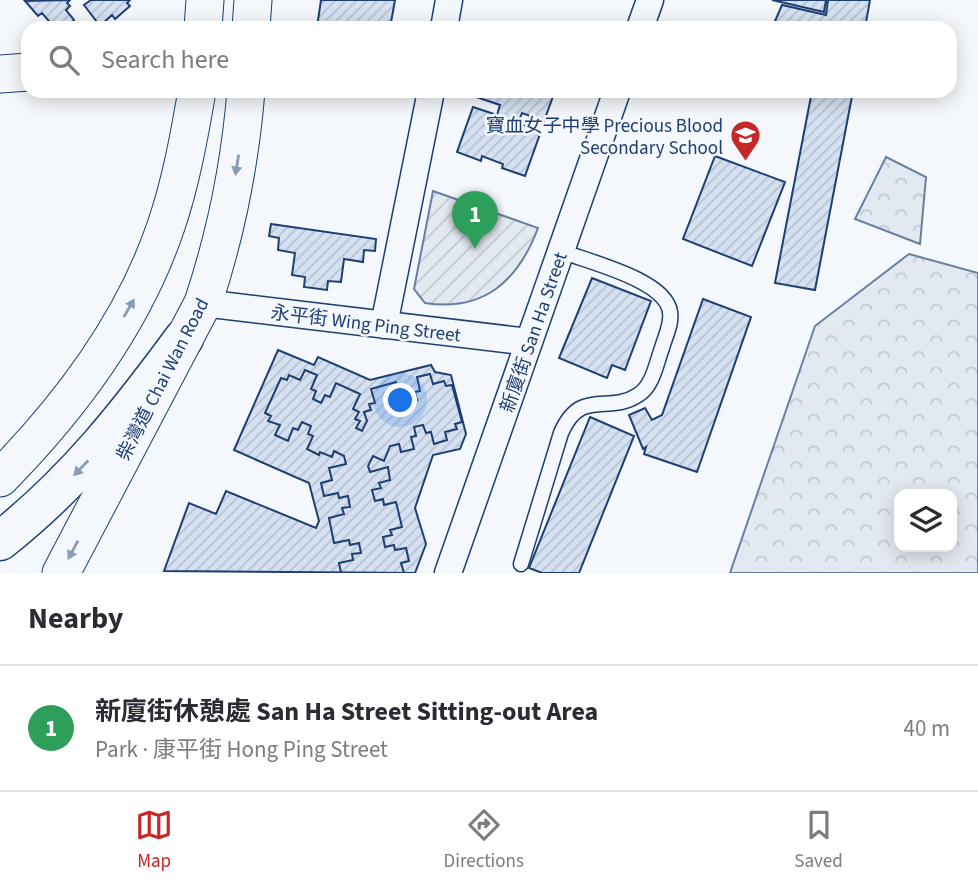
<!DOCTYPE html>
<meta charset="utf-8">
<style>
:root{--surface:#fff;--page:#f2f2f3;--text:#2b2b33;--muted:#7c7c81;--line:#e1e1e2;--accent:#c62828}
body{margin:0;font-family:"Source Sans 3","Noto Sans TC",sans-serif;background:var(--page);color:var(--text)}
.controls{position:absolute;right:21px;bottom:21px;display:grid;overflow:hidden;border-radius:14px;box-shadow:0 4px 18px #0003}
.controls button{width:63px;height:63px;display:grid;place-items:center;padding:0;border:0;border-bottom:2px solid var(--line);background:var(--surface);color:var(--text);font:35px sans-serif}
.you{position:absolute;left:401px;top:401px;width:24px;height:24px;margin:-18px;border:5px solid #fff;border-radius:50%;background:#1a73e8;box-shadow:0 0 0 10px #1a73e833}
.badge{display:grid;place-items:center;width:46px;height:46px;border-radius:50%;background:var(--accent);color:#fff;font-size:23px;font-weight:700}
.pin{position:absolute;translate:-50% -58px;filter:drop-shadow(0 2px 4px #0008)}
.pin::after{content:'';position:absolute;top:37px;width:24px;height:21px;background:inherit;clip-path:polygon(0 0,100% 0,50% 100%)}
.list{margin:0;padding:0;list-style:none}
h2{display:flex;justify-content:space-between;align-items:center;height:91px;margin:0;padding:0 28px;font-size:30px}
h2 small{font-size:23px;font-weight:400;color:var(--muted)}
.list li{display:grid;grid-template-columns:46px 1fr auto;gap:21px;align-items:center;box-sizing:border-box;height:126px;padding:0 28px;border-top:2px solid var(--line)}
.list b{display:block;font-size:26px;white-space:nowrap}
.list p{margin:0;font-size:23px;white-space:nowrap;color:var(--muted)}
.list em{font-size:23px;font-style:normal;color:var(--muted)}
.icon{flex:none;width:38px;height:38px;fill:none;stroke:currentColor;stroke-width:2;stroke-linecap:round;stroke-linejoin:round}
.map{position:relative;flex:none;width:978px;height:573px;overflow:hidden}
.search{position:absolute;background:var(--surface);box-shadow:0 4px 18px #0003;left:21px;right:21px;top:21px;height:77px;display:flex;align-items:center;gap:18px;box-sizing:border-box;padding:0 24px;border-radius:21px;color:var(--muted);font-size:26px}
.sheet{height:217px;background:var(--surface)}
nav{display:flex;justify-content:space-around;align-items:center;box-sizing:border-box;height:98px;border-top:2px solid var(--line);background:var(--surface);font-size:19px;color:var(--muted)}
nav a{display:grid;justify-items:center;gap:4px}
nav .on{color:var(--accent)}
.map>svg:first-child{display:block}
.forest{fill:url(#forest-crowns);stroke:#687fa3;stroke-width:2;fill-rule:evenodd}
.garden{fill:url(#garden-furrows);stroke:#687fa3;stroke-width:2}
.building{fill:url(#building-hatch);stroke:#1d3f73;stroke-width:2}
.lines{fill:none;stroke-linecap:round;stroke-linejoin:round}
.lane-casing{stroke:#1d3f73;stroke-width:17}
.street-casing{stroke:#1d3f73;stroke-width:29}
.secondary-casing{stroke:#1d3f73;stroke-width:39}
.primary-casing{stroke:#1d3f73;stroke-width:41}
.lane{stroke:#f4f7fb;stroke-width:14}
.street{stroke:#f4f7fb;stroke-width:26}
.secondary{stroke:#f4f7fb;stroke-width:37}
.primary{stroke:#f4f7fb;stroke-width:38}
.oneway{fill:#889bb7}
.labels{text-anchor:middle;stroke-width:5;stroke-linejoin:round;paint-order:stroke}
.poi-label{font-size:19px;fill:#1d3f73;stroke:#f4f7fb;text-anchor:end}
.street-label{font-size:19px;fill:#1d3f73;stroke:#f4f7fb}
</style>
<div class="map">
<svg width="978" height="573" viewBox="0 0 978 573">
<defs>
<pattern id="forest-crowns" width="20" height="18" patternUnits="userSpaceOnUse" patternTransform="scale(1.75)"><rect width="20" height="18" fill="#e3e9f0"/><path d="M2 6a3 3 0 1 1 6 0M12 15a3 3 0 1 1 6 0" fill="none" stroke="#c2c9d1"/></pattern>
<pattern id="garden-furrows" width="10" height="10" patternUnits="userSpaceOnUse" patternTransform="scale(1.75)"><rect width="10" height="10" fill="#e3e9f0"/><path d="M-1 1l2-2M0 10L10 0M9 11l2-2" fill="none" stroke="#c2c9d1"/></pattern>
<pattern id="building-hatch" width="6" height="6" patternUnits="userSpaceOnUse" patternTransform="scale(1.75)"><rect width="6" height="6" fill="#d5e0f0"/><path d="M-1 1l2-2M0 6l6-6M5 7l2-2" fill="none" stroke="#b6c1d1"/></pattern>
</defs>
<rect width="100%" height="100%" fill="#f4f7fb"/>
<!-- forest -->
<path class="forest" d="M886,157l40,20 -6,67 -65,-25z
M909,254l69,19v300h-248l85,-247zM899,494h53v53h-53z"/>
<!-- garden -->
<path class="garden" d="M433,191l105,37c-20,53 -54,84 -113,75l-11,-14z"/>
<!-- building -->
<path class="building" d="M70,0l-3,3 3,3 -4,4 8,10 -9,8 -8,-2 -2,2 -13,-15 -4,3 -13,-15z
M91,0h39l-3,3 3,3 -15,13 -3,-4 -12,11 -16,-21z
M321,0h74l-5,28 -73,-1z
M772,0h54l-2,12z
M828,0h42l-5,28h-93l10,-23 44,10z
M354,91h25l-1,6 -24,-4z
M479,91h76l-11,30 -22,-8 -4,10 23,8 -16,45 -23,-8 1,-4 -21,-8 -1,5 -24,-9 16,-45 24,8 3,-10 -24,-8z
M812,91h41l-38,199 -40,-7z
M715,156l70,26 -33,84 -69,-27z
M271,224l105,15 -1,12 -11,-1 -1,12 -19,-3 -3,23 -13,-1 -1,9 -23,-3 1,-10 -13,-2 3,-22 -17,-3 1,-12 -10,-2z
M592,278l59,23 -26,69 -13,-5 -5,13 -48,-20z
M703,299l48,18 -54,155 -53,-18 2,-7 -3,2 -14,-34 16,-7 7,12 10,-5z
M278,350l36,15 4,-8 52,23 61,-15 4,7 16,3 15,59 -6,15 -27,6 -18,53 11,36 -11,29 -251,-2 25,-68 27,11 10,-23 90,37 3,-7 -10,-38 -75,-33z
M305,370l12,5 -6,14 5,2 -3,8 8,4 4,-8 5,2 6,-14 24,11 -7,15 6,3 -4,7 5,2 -4,7 6,3 5,-10 -3,-9 7,-2 -2,-6 6,-1 -4,-14 25,-7 4,14 5,-1 3,8 9,-3 -2,-8 5,-1 -3,-14 13,-3 3,10 11,-3 2,5 6,-1 10,37 -7,2 2,5 -12,3 2,8 -13,4 -3,-12 -5,1 -3,-8 -9,2 2,9 -5,1 3,12 -13,3 -2,-8 -9,2 -6,15 -11,-5 -5,10 2,6 18,-5 2,13 -11,3 2,5 -9,2 3,11 8,-2 1,6 12,-3 6,25 -12,3 2,5 -9,2 2,10 9,-2 1,5 11,-2 3,13 -8,2 3,10h-63l-2,-10 14,-3 -1,-6 9,-1 -2,-10 -9,2 -1,-5 -15,3 -5,-25 15,-4 -2,-6 8,-1 -2,-11 -9,2 -1,-5 -14,3 -3,-13 11,-3 -3,-12 17,-4 -2,-8 -10,-5 -2,6 -12,-5 -1,3 -12,-6 6,-13 -5,-2 3,-8 -9,-4 -4,8 -5,-2 -5,13 -13,-6 5,-10 -12,-4 3,-5 -6,-3 16,-35 6,2 2,-5 11,5z
M590,417l44,19 -55,137h-37l-13,-5z"/>
<g class="lines">
<defs>
<path id="lane" d="M521,564l40,-131c20,-46 47,-18 77,-38 15,-9 18,-31 24,-47 3,-11 10,-24 8,-36 -4,-32 -81,-50 -109,-61"/>
<path id="street" d="M444,28l5,-28
M640,28l10,-28
M203,303l326,39
M384,325l47,-234
M448,573l169,-482"/>
<path id="secondary" d="M203,28l2,-28
M251,28l2,-28
M0,74l28,-2
M0,478c70,-71 134,-157 166,-252 15,-44 23,-89 31,-135
M61,573l142,-270c23,-69 37,-139 43,-212"/>
<path id="primary" d="M0,541c75,-59 128,-127 184,-203"/>
</defs>
<!-- lane casing -->
<use href="#lane" class="lane-casing"/>
<!-- street casing -->
<use href="#street" class="street-casing"/>
<!-- secondary casing -->
<use href="#secondary" class="secondary-casing"/>
<!-- primary casing -->
<use href="#primary" class="primary-casing"/>
<!-- lane -->
<use href="#lane" class="lane"/>
<!-- street -->
<use href="#street" class="street"/>
<!-- secondary -->
<use href="#secondary" class="secondary"/>
<!-- primary -->
<use href="#primary" class="primary"/>
</g>
<!-- one-way arrows -->
<defs><path id="oneway-solid" d="M-6-.8H1V-3.2L6.5 0L1 3.2V.8H-6Z" transform="scale(1.75)"/></defs>
<g class="oneway">
<use href="#oneway-solid" transform="translate(237 165) rotate(99)"/>
<use href="#oneway-solid" transform="translate(129 308) rotate(-60)"/>
<use href="#oneway-solid" transform="translate(81 468) rotate(134)"/>
<use href="#oneway-solid" transform="translate(73 550) rotate(118)"/>
</g>
<!-- icons -->
<defs>
<symbol id="school-pin" viewBox="-11 -11 22 30"><path d="M0 17L-7.5 6A9.5 9.5 0 1 1 7.5 6Z" fill="#c62828" stroke="#f4f7fb"/><path d="M0-5L7-2L0 1L-7-2ZM-4 1L0 2.5L4 1V4Q0 6-4 4Z" fill="#fff"/></symbol>
</defs>
<g fill-rule="evenodd">
<use href="#school-pin" x="728" y="118" width="35" height="47"/>
</g>
<g class="labels">
<!-- poi labels -->
<g class="poi-label">
<text x="723" y="132">寶血女子中學 Precious Blood<tspan x="723" dy="22">Secondary School</tspan></text>
</g>
<!-- street labels -->
<g class="street-label">
<text transform="translate(366 323) rotate(7)" y="7">永平街 Wing Ping Street</text>
<text transform="translate(533 332) rotate(-71)" y="7">新廈街 San Ha Street</text>
<text transform="translate(162 379) rotate(-63)" y="7">柴灣道 Chai Wan Road</text>
</g>
</g>
</svg>
<div class="controls">
<button><svg class="icon" aria-label="layers" viewBox="0 0 24 24"><path d="M12 4l9 5-9 5-9-5zM3 14l9 5 9-5"/></svg></button>
</div>
<div class="you"></div>
<div class="pin badge" style="left:475px;top:249px;background:#2e9e5b">1</div>
<div class="search"><svg class="icon" aria-label="search" viewBox="0 0 24 24"><circle cx="10" cy="10" r="6"/><path d="M15 15l6 6"/></svg>Search here</div>
</div>
<section class="sheet">
<h2>Nearby<small></small></h2>
<ul class="list">
<li><span class="badge" style="background:#2e9e5b">1</span><div><b>新廈街休憩處 San Ha Street Sitting-out Area</b><p>Park · 康平街 Hong Ping Street</p></div><em>40 m</em></li>
</ul>
</section>
<nav>
<a class="on"><svg class="icon" aria-label="map" viewBox="0 0 24 24"><path d="M3 6l6-2 6 2 6-2v14l-6 2-6-2-6 2zM9 4v14M15 6v14"/></svg>Map</a>
<a><svg class="icon" aria-label="directions" viewBox="0 0 24 24"><path d="M12 3l9 9-9 9-9-9zM9 14v-3h6M13 9l2 2-2 2"/></svg>Directions</a>
<a><svg class="icon" aria-label="saved" viewBox="0 0 24 24"><path d="M7 4h10v16l-5-4-5 4z"/></svg>Saved</a>
</nav>
